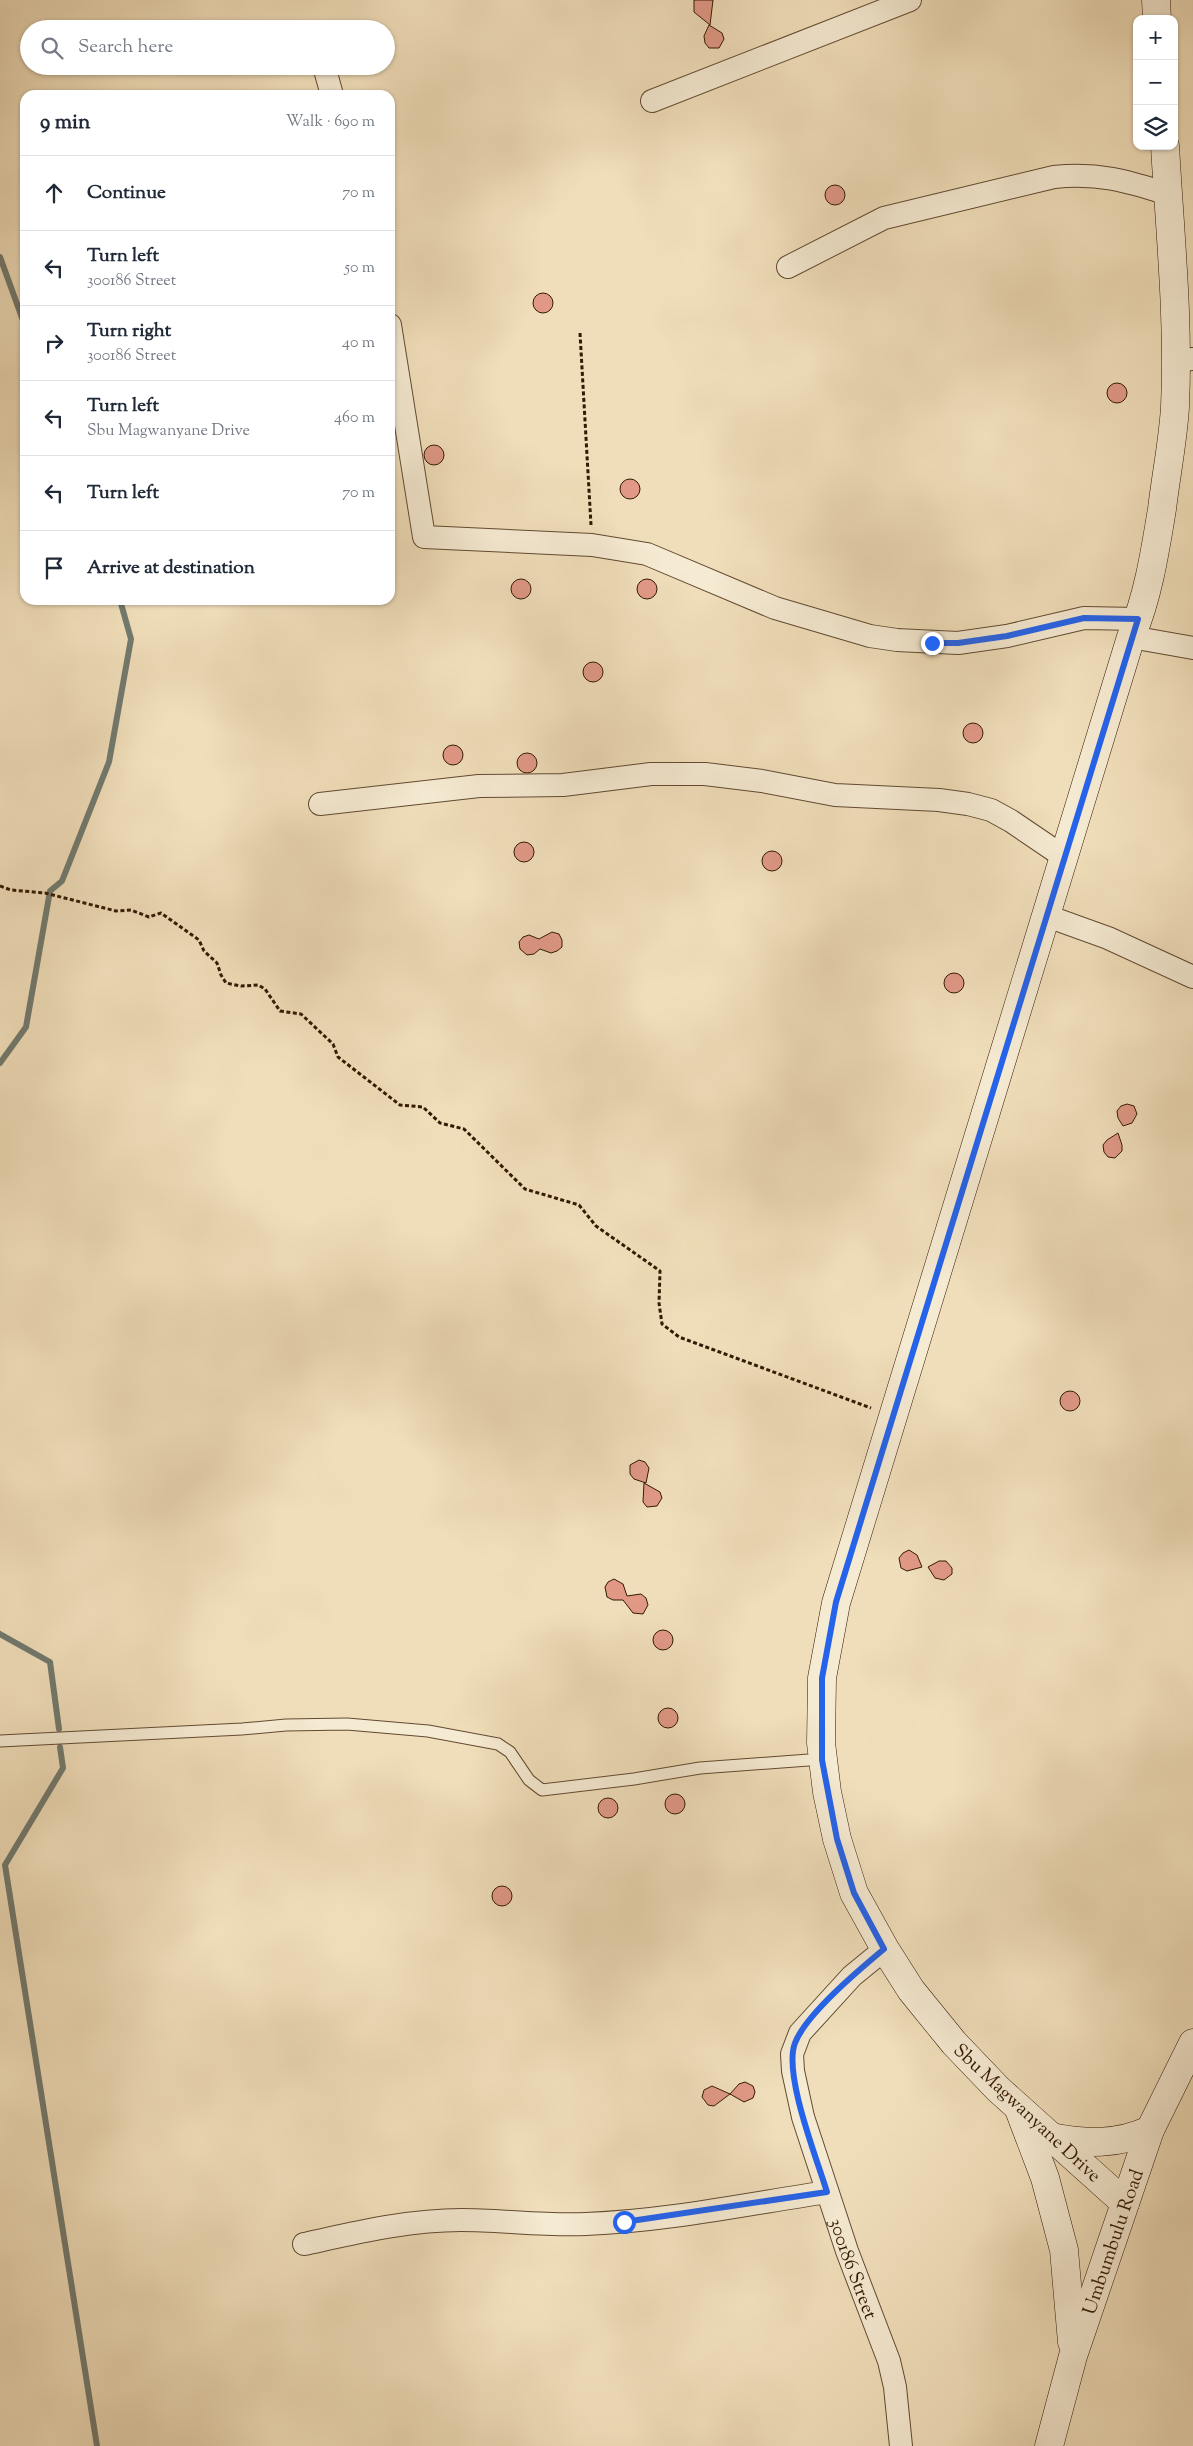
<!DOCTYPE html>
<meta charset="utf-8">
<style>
:root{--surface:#fff;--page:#f2f2f3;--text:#1f2937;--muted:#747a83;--line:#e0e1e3}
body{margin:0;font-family:"Sorts Mill Goudy",serif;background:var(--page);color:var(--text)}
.controls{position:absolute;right:15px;top:15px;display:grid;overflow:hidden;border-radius:10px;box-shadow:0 1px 4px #0004}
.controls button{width:45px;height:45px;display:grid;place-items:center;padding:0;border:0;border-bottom:1px solid var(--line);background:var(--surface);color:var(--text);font:25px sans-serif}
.stop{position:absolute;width:15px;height:15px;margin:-11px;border:4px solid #2563eb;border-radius:50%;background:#fff}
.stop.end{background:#2563eb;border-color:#fff;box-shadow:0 1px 5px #0008}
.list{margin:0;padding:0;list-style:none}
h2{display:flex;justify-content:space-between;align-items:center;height:65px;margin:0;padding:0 20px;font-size:21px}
h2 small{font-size:16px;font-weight:400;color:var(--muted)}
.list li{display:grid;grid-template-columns:32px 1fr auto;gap:15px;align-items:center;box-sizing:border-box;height:75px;padding:0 20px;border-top:1px solid var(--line)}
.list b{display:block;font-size:19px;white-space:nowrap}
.list p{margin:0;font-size:16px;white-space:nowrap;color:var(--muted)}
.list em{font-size:16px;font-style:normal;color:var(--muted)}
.icon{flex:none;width:28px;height:28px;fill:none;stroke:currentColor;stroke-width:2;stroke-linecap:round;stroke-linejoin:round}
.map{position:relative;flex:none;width:1193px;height:2446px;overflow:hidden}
.search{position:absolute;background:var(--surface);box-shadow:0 1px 4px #0004;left:20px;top:20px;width:375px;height:55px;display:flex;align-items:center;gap:12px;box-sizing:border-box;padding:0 18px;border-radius:28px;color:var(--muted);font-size:19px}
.panel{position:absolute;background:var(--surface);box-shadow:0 1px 4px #0004;left:20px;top:90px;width:375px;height:515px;border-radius:15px}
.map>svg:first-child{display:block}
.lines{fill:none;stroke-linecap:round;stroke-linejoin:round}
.stream{stroke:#727a6f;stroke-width:6}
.building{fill:#e19986;stroke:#331903}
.service-casing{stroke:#624a31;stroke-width:13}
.minor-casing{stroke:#624a31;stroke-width:24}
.secondary-casing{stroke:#331903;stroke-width:29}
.path{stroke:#331903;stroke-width:3;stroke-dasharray:4 2.5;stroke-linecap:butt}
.service{stroke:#f5ead2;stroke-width:11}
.minor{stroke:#f5ead2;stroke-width:22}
.secondary{stroke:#f5ead2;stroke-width:28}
.route{stroke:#2563eb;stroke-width:6}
.labels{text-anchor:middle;stroke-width:5;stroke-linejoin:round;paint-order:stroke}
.street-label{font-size:19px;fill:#331903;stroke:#f5ead2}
</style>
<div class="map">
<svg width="1193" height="2446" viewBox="0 0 1193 2446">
<rect width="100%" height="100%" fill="#f0deba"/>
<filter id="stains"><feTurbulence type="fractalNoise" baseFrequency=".004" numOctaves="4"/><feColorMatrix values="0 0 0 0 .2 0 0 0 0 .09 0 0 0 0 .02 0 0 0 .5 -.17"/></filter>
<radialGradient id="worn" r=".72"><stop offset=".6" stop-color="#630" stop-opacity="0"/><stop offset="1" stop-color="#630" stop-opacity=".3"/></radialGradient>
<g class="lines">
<!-- stream -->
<path class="stream" d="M0,257l25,69
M0,1063l26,-36 24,-136 12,-10 47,-119 22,-123 -11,-39
M0,1634l50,28 9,67
M60,1747l3,21 -58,97 92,581"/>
</g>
<!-- building -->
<path class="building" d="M694,0h19l-3,25 -16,-13z
M709,25l13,8 2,6 -5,9h-10l-4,-5 -1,-7z
M825 195a10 10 0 1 1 20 0a10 10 0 1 1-20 0Z
M533 303a10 10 0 1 1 20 0a10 10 0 1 1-20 0Z
M1107 393a10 10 0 1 1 20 0a10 10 0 1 1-20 0Z
M424 455a10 10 0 1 1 20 0a10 10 0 1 1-20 0Z
M620 489a10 10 0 1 1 20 0a10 10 0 1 1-20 0Z
M511 589a10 10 0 1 1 20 0a10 10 0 1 1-20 0Z
M637 589a10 10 0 1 1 20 0a10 10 0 1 1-20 0Z
M583 672a10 10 0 1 1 20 0a10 10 0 1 1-20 0Z
M963 733a10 10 0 1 1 20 0a10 10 0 1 1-20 0Z
M443 755a10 10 0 1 1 20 0a10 10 0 1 1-20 0Z
M517 763a10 10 0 1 1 20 0a10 10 0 1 1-20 0Z
M514 852a10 10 0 1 1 20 0a10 10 0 1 1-20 0Z
M762 861a10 10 0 1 1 20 0a10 10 0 1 1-20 0Z
M552,932l7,2 3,6v7l-5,4 -6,2 -11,-4 -6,5 -7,1 -7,-6 -1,-7 4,-5 6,-2 10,4z
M944 983a10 10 0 1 1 20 0a10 10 0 1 1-20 0Z
M1127,1104l7,2 3,8 -5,9 -9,3 -5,-8 -1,-7 4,-5z
M1118,1133l4,12v6l-7,7 -7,-1 -4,-5 -1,-7 4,-5z
M1060 1401a10 10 0 1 1 20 0a10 10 0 1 1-20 0Z
M639,1460l6,2 4,6 -3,15 -12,-4 -4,-5v-9z
M644,1483l16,9 2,6 -5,8 -10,1 -4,-5z
M909,1550l8,5 5,12 -15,4 -6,-3 -2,-10 4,-5z
M939,1561h7l6,7v6l-8,6 -9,-2 -7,-11z
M614,1579l9,5 4,12 14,-2 5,4 2,7 -5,9 -10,-1 -10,-13h-10l-6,-3 -2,-10 3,-5z
M653 1640a10 10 0 1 1 20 0a10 10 0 1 1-20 0Z
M658 1718a10 10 0 1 1 20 0a10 10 0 1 1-20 0Z
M665 1804a10 10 0 1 1 20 0a10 10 0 1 1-20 0Z
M598 1808a10 10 0 1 1 20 0a10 10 0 1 1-20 0Z
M492 1896a10 10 0 1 1 20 0a10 10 0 1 1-20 0Z
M745,2082l8,4 2,6 -2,6 -9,4 -14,-8 9,-10z
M712,2086l18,8 -16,12 -6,-1 -6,-8 2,-7z"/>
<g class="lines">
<defs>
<path id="service" d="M0,1741l242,-12 44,-4 61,-1 81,7 70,13 12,8 19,28 13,10 92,-11 66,-11 122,-9"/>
<g id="minor">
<path d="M324,66l8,29"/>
<path d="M652,101l258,-101"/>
<path d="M788,267l96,-49 170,-41c43,-5 73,4 114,17"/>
<path d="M390,325l34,212 168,8 55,9 128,54 95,28 27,4 61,3 49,-7 77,-18 54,1"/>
<path d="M1175,361l18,-2"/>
<path d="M1131,637l62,11"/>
<path d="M320,804l159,-18 84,-1 88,-11h54l57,7 73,14 104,5 29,4 23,6 20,11 53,36"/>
<path d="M1047,916l61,22 85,39"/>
<path id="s1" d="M885,1949l-33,27 -52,57 -8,21 1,17 10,46 44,134 42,110 6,26 6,59"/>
<path d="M304,2244c51,-11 104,-24 157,-24 42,0 84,6 125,4 81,-3 162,-20 241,-32"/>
</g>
<g id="secondary">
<path d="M1156,0l1,19"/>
<path d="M1020,2112l25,66 19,72 8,92"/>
<path d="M1051,2137c35,7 66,8 99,-7"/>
<path d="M1125,2203l-127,-114 -44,-46 -43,-53 -26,-41 -31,-56 -17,-54 -10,-47 -6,-49 1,-65 14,-75 295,-966c17,-40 24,-85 31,-128 4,-34 11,-68 13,-102 4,-87 -5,-174 -10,-261"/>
<path id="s2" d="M1049,2446l24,-90 77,-226 43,-87"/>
</g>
</defs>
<!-- service casing -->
<use href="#service" class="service-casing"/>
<!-- minor casing -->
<use href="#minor" class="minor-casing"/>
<!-- secondary casing -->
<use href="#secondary" class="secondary-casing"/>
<!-- path -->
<path class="path" d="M580,333l11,192
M0,886l11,4 34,3 71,18 15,-1 18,7 12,-4 38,27 5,11 13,12 4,12 5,8 15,3 17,-1 7,4 15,22 21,3 32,30 5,13 62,48 23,2 17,16 24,6 61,60 54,16 17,21 64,45 -1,32 3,21 17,13 192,71"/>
<!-- service -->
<use href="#service" class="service"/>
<!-- minor -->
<use href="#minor" class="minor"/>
<!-- secondary -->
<use href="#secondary" class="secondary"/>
</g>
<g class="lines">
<!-- route -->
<path class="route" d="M624,2222l203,-30c-10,-33 -44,-118 -32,-149 11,-29 65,-74 89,-94l-30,-56 -17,-54 -15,-79v-82l14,-76 302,-983 -54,-1 -77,18 -49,7h-26"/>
</g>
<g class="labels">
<!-- street labels -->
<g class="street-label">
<text transform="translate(1028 2112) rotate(43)" y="7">Sbu Magwanyane Drive</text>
<text dy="7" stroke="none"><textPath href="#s2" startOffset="214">Umbumbulu Road</textPath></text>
<text dy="7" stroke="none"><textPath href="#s1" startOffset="366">300186 Street</textPath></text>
</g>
</g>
<rect width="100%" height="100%" filter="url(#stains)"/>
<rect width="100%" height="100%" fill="url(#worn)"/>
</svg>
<div class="controls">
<button>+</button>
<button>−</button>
<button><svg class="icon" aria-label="layers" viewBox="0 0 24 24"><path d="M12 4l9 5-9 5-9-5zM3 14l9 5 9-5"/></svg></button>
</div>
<div class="stop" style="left:624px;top:2222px"></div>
<div class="stop end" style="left:932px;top:643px"></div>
<div class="search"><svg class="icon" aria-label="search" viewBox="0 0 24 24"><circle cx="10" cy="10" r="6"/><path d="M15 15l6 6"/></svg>Search here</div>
<section class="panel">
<h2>9 min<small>Walk · 690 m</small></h2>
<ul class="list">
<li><svg class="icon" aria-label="ahead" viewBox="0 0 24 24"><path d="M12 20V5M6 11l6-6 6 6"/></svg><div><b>Continue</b></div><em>70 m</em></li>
<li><svg class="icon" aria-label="left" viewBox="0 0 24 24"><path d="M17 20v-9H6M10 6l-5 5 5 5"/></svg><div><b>Turn left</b><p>300186 Street</p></div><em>50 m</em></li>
<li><svg class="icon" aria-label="right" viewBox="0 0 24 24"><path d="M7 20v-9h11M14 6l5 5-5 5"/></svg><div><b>Turn right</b><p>300186 Street</p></div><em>40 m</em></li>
<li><svg class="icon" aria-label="left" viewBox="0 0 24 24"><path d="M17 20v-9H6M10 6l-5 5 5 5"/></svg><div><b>Turn left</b><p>Sbu Magwanyane Drive</p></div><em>460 m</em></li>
<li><svg class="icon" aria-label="left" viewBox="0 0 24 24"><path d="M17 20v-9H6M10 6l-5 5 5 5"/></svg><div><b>Turn left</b></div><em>70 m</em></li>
<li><svg class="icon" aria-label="arrive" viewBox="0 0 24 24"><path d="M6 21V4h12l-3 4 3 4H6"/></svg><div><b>Arrive at destination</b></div></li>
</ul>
</section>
</div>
